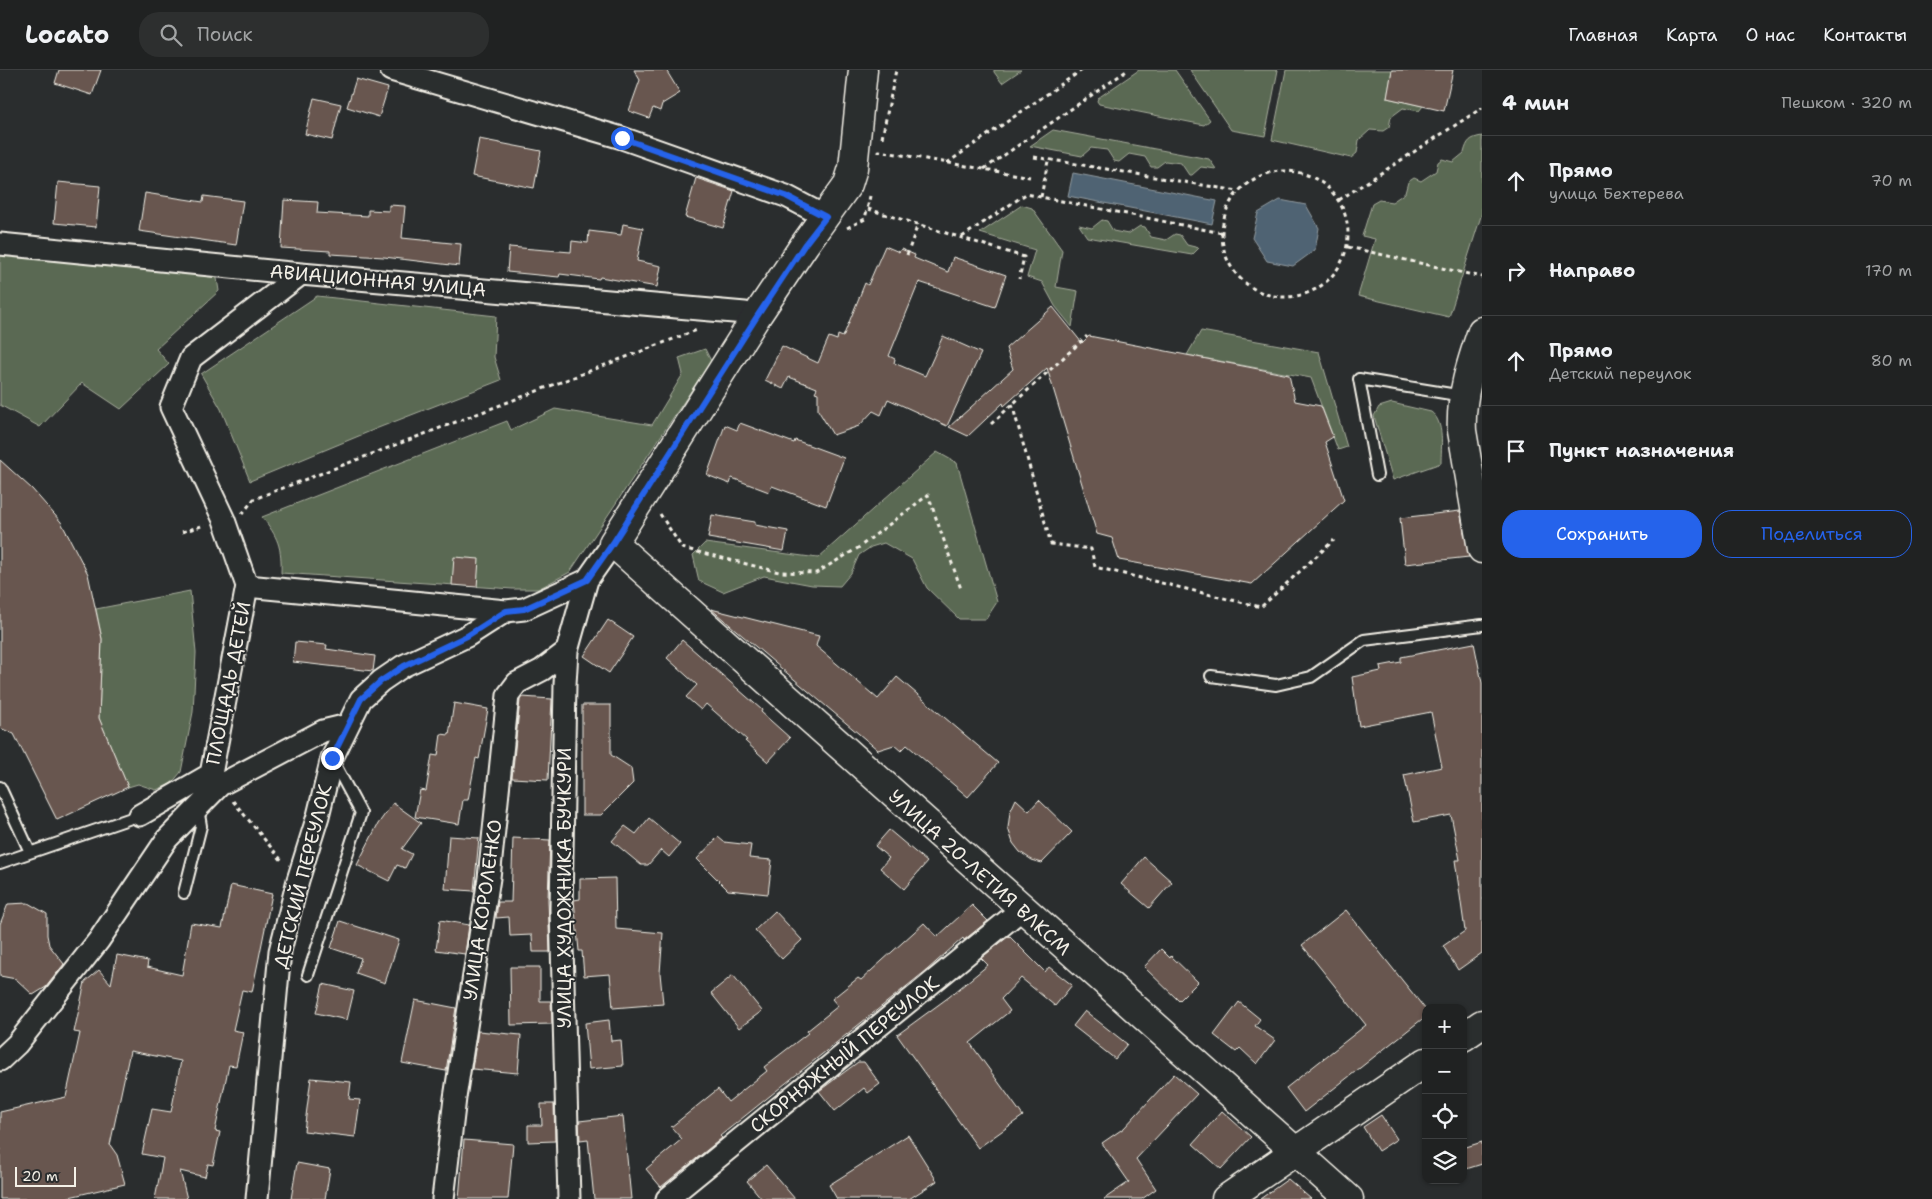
<!DOCTYPE html>
<html lang="ru">
<meta charset="utf-8">
<style>
:root{--surface:#202222;--page:#2d2f2f;--text:#f1f3f6;--muted:#a2a4a5;--line:#3d3f40;--accent:#2563eb}
body{margin:0;font-family:"Shantell Sans",sans-serif;background:var(--page);color:var(--text)}
.controls{position:absolute;right:15px;bottom:15px;display:grid;overflow:hidden;border-radius:10px;box-shadow:0 1px 4px #0004}
.controls button{width:45px;height:45px;display:grid;place-items:center;padding:0;border:0;border-bottom:1px solid var(--line);background:var(--surface);color:var(--text);font:25px sans-serif}
.scale{position:absolute;left:15px;bottom:12px;width:61px;box-sizing:border-box;padding-left:5px;border:2px solid #f4f1e8;border-top:0;font-size:14px;line-height:18px;white-space:nowrap;color:#f4f1e8;-webkit-text-stroke:4px #2a2d2e;paint-order:stroke}
.stop{position:absolute;width:15px;height:15px;margin:-11px;border:4px solid #2563eb;border-radius:50%;background:#fff}
.stop.end{background:#2563eb;border-color:#fff;box-shadow:0 1px 5px #0008}
.list{margin:0;padding:0;list-style:none}
h2{display:flex;justify-content:space-between;align-items:center;height:65px;margin:0;padding:0 20px;font-size:21px}
h2 small{font-size:16px;font-weight:400;color:var(--muted)}
.list li{display:grid;grid-template-columns:32px 1fr auto;gap:15px;align-items:center;box-sizing:border-box;height:90px;padding:0 20px;border-top:1px solid var(--line)}
.list b{display:block;font-size:19px;white-space:nowrap}
.list p{margin:0;font-size:16px;white-space:nowrap;color:var(--muted)}
.list em{font-size:16px;font-style:normal;color:var(--muted)}
.actions{display:flex;gap:10px;padding:15px 20px}
.actions a{flex:1;padding:11px 0;border:1px solid var(--accent);border-radius:20px;text-align:center;font-size:18px;color:var(--accent)}
.actions .main{background:var(--accent);color:#fff}
.icon{flex:none;width:28px;height:28px;fill:none;stroke:currentColor;stroke-width:2;stroke-linecap:round;stroke-linejoin:round}
.map{position:relative;flex:none;width:1482px;height:1129px;overflow:hidden}
header{display:flex;align-items:center;gap:30px;box-sizing:border-box;height:70px;padding:0 25px;background:var(--surface);border-bottom:1px solid var(--line)}
header strong{font-size:24px}
nav{display:flex;gap:28px;margin-inline-start:auto;font-size:18px}
.search{width:350px;height:45px;background:var(--page);display:flex;align-items:center;gap:12px;box-sizing:border-box;padding:0 18px;border-radius:20px;color:var(--muted);font-size:19px}
main{display:flex}
aside{flex:1;background:var(--surface)}
.map>svg:first-child{display:block}
.green{fill:#5a6952;stroke:#a7ad9d}
.water{fill:#506473;stroke:#929ca2}
.building{fill:#675750;stroke:#f4f1e8}
.lines{fill:none;stroke-linecap:round;stroke-linejoin:round}
.lane-casing{stroke:#f4f1e8;stroke-width:14}
.street-casing{stroke:#f4f1e8;stroke-width:25}
.secondary-casing{stroke:#f4f1e8;stroke-width:31}
.path{stroke:#f4f1e8;stroke-width:3;stroke-dasharray:4 4;stroke-linecap:butt}
.lane{stroke:#2a2d2e;stroke-width:10}
.street{stroke:#2a2d2e;stroke-width:21}
.secondary{stroke:#2a2d2e;stroke-width:28}
.route{stroke:#2563eb;stroke-width:6}
.labels{text-anchor:middle;stroke-width:4;stroke-linejoin:round;paint-order:stroke}
.street-label{font-size:19px;fill:#f4f1e8;stroke:#2a2d2e}
</style>
<header>
<strong>Locato</strong>
<div class="search"><svg class="icon" aria-label="search" viewBox="0 0 24 24"><circle cx="10" cy="10" r="6"/><path d="M15 15l6 6"/></svg>Поиск</div>
<nav><a>Главная</a><a>Карта</a><a>О нас</a><a>Контакты</a></nav>
</header>
<main>
<div class="map">
<svg width="1482" height="1129" viewBox="0 0 1482 1129">
<rect width="100%" height="100%" fill="#2a2d2e"/>
<filter id="ink" filterUnits="userSpaceOnUse"><feTurbulence type="fractalNoise" baseFrequency=".02" numOctaves="2"/><feDisplacementMap in="SourceGraphic" scale="10" xChannelSelector="R" yChannelSelector="G"/><feConvolveMatrix kernelMatrix="1 2 1 2 8 2 1 2 1" color-interpolation-filters="sRGB"/></filter>
<g filter="url(#ink)">
<!-- green -->
<path class="green" d="M994,0h27l-19,13 -8,-11z
M1139,0h36l35,50 -6,5 -105,-21 -2,-3 1,-3z
M1190,0h88l-13,66 -34,-6z
M1286,0h106l-5,28 36,8 -4,5 -16,-3 -12,9 -2,10 -6,4 -13,-1 -11,10 -2,13 -6,5 -79,-18z
M1053,60l156,29 7,10 -15,-2 -9,8h-3l-8,-12 -16,-2 -8,6h-6l-6,-10 -16,-3 -10,8 -5,-1 -7,-11 -16,-2 -9,8 -52,-10z
M1482,66v77l-33,104 -91,-21 17,-57 -13,-3 10,-32 7,-4 13,2 13,-9 3,-11 6,-4 7,3 15,-10 2,-9 4,-3 11,3 11,-9c3,-12 6,-15 18,-17z
M1022,135l10,3 30,42 -6,37 22,4 -6,36 -17,-21 -13,-24 -15,-5 8,-27 -55,-17z
M1102,150l5,1 6,10 15,3 12,-8 5,1 6,10 15,3 9,-6 5,1 7,10 12,3 -7,7 -105,-18 -8,-12 13,3z
M0,185l216,17 3,19 -63,58 13,15 -48,45 -39,-26 -42,44 -40,-22z
M317,226l179,20 -2,41 7,23 -123,48 -128,53 -29,-72 -20,-35z
M1201,261l118,21 28,95 -9,3 -27,-72 -124,-23z
M705,279l6,12 -141,211 -32,17h-25l-232,-16c1,-26 -3,-36 -19,-56l245,-96 4,9 44,-21 97,16 31,-51 -4,-16z
M1392,333l39,9c14,10 10,35 10,51l-48,17 -19,-64 5,-9z
M937,382l20,11 40,139 -11,17h-27l-32,-31 -15,-29 -28,-16 -13,4 -12,8 -8,18 -11,13 -28,-1 -48,-9 -41,16 -24,-11 -6,-26 12,-12 113,15z
M190,521l6,62 -3,59 -12,60 -10,12 -15,6 -18,-6 -10,3 -29,-69 3,-79 -6,-30z"/>
<!-- water -->
<path class="water" d="M1073,103l144,28 -5,23 -144,-28z
M1280,130l26,5 13,23 -4,22 -22,16 -26,-5 -15,-23 6,-25z"/>
<!-- building -->
<path class="building" d="M59,0h42l-9,25 -37,-12z
M634,0h32l14,23 -18,11 -2,7 -7,-3 -4,10 -20,-7 11,-31z
M1392,0h61l-9,41 -57,-13z
M356,9l32,9 -9,29 -32,-10z
M314,28l27,6 -9,36 -27,-6z
M479,69l62,12 -7,37 -62,-12z
M696,108l38,13 -11,37 -38,-11z
M58,112l42,4 -4,41 -42,-4z
M145,123l58,9 1,-6 39,5 -7,44 -97,-14z
M284,130l34,2 -1,11 51,3v-6l21,1v-6l16,1 -3,32 59,6 -2,22 -75,-9 -54,-3v-3l-49,-3z
M623,154l20,4 -6,33 24,5 -4,21 -57,-10 -1,2 -39,-5 -1,3 -52,-5 2,-25 62,5 1,-11 16,2 1,-12 32,4z
M885,176l14,6 2,-3 14,6 -1,3 34,14 5,-15 53,18 -11,32 -76,-25 -30,74 6,3 -1,4 31,13 18,-40 38,17 -34,73 -59,-27 -7,16 -8,-4 -14,15 -26,9 -15,-25v-17l-3,-1 2,-4 -28,-11 -6,12 -18,-9 17,-34 36,17 11,-26 8,3 1,-5 5,2 22,-54 3,2z
M1053,237l29,36 7,-7 200,39 6,26 26,5 12,31 -8,5 19,58 -92,84 -133,-24 -7,-22 -15,-4 -50,-166 -43,38 -1,-3 -35,33 -19,-9 64,-58 -7,-21z
M740,353l54,20 1,-3 49,18 -18,48 -54,-20 -3,6 -37,-14 -2,6 -23,-9 18,-50 12,5z
M0,390l32,29 29,33 27,52 14,65 -3,79 29,69 -71,33 -43,-86 -14,-6z
M1460,441l9,46 -64,7 -5,-46z
M712,445l43,7v3l33,6 -4,20 -76,-13z
M454,487l25,2 -2,28 -25,-2z
M711,539l108,27 -3,10 62,53 19,-22 101,86 -30,34 -61,-52 -6,6 -7,-6 -16,5z
M608,550l25,17 -24,36 -25,-17z
M682,570l80,70 -1,2 29,26 -22,24 -23,-21 2,-1 -41,-36 -5,6 -15,-13 11,-12 -30,-27z
M295,572l32,3 -1,4 49,7 -2,15 -80,-9z
M1474,573l8,40v270l-24,17 -15,-24 22,-15 -10,-71h5l-9,-45 -37,7 -10,-47 38,-8 -11,-55 -72,14 -7,-49 29,-6 -1,-5 21,-4v-5z
M522,627l30,2 -4,81 -36,-2 8,-78z
M454,633l34,6 -9,50 -3,-1 -8,42h-5l-4,24 -44,-7 5,-27 6,1 6,-36 6,1 3,-22 8,1z
M582,635h29v50l20,13 2,15 -32,32h-19z
M1016,729l13,12 10,-11 33,32 -30,31 -10,-3 -12,-8 -7,-9 -5,-15 2,-16z
M393,733l28,20 -19,26 10,5 -7,14 -8,-3 -8,16 -32,-16 21,-41z
M649,748l31,26 -11,13 -8,-7 -13,15h-7l-29,-24 13,-15 11,8z
M889,760l38,32 -23,27 -24,-21 9,-10 -14,-12z
M449,766l30,2 -5,53 -29,-2z
M718,767l6,5 27,3 -2,13 23,2 -4,34 -40,-4 -31,-31z
M513,768l37,2 -2,60 2,52h-17l-1,-17 -22,1 -1,-19 -13,1 2,-16h13z
M1144,787l28,25 -23,26 -28,-24z
M615,808l1,51 47,4 -3,40 3,31 -50,4 -3,-34 -26,2 -2,-25h-3l-5,-51 6,-1v-20z
M231,815l41,9 -20,98 -10,-2 -9,40 10,2 -7,34 -7,-1 -14,66 5,1 -7,33 -5,-1 -3,13 -25,-6 7,28h-32l8,-41 -21,-4 10,-45 19,3 10,-51 -51,-10 -20,94 7,10 8,29 -64,15h-61v-87l66,-15 14,-64 -6,-1 11,-50 14,-12 12,14 6,-29 31,6 -1,6 35,8 9,-52 31,5z
M28,833l19,11v21l2,10 15,19 -18,23 -13,8 -17,-16 -16,-3v-52l8,-20z
M972,835l16,16 -24,19 -1,-2 -36,32 -207,166 2,2 -61,49 -15,-18 36,-30 -11,-12 47,-38 10,13 39,-31 -3,-4 44,-34 -1,-2 31,-25 -6,-7 26,-21 3,2 63,-57 13,14z
M1346,840l80,100v6l-122,96 -18,-24 80,-63 -64,-80z
M775,841l27,29 -20,19 -27,-29z
M440,850l29,5 -4,29 -29,-4z
M340,851l59,19 -14,43 -29,-10 5,-15 -30,-10z
M1009,866l36,36 4,-5 23,18 -17,21 -34,-28 -20,21 9,12 -40,32 53,73 -45,32 -81,-113 52,-38 39,-32 -7,-7z
M1161,879l9,9 1,-2 27,26 -19,19 -35,-34z
M510,897h30v34h11l1,23 -41,1z
M733,905l29,36 -23,17 -28,-35z
M323,914l31,7 -7,29 -31,-7z
M415,930l41,8 -10,63 -44,-8z
M1239,932l21,17 -5,7 20,14 -18,24 -17,-16 -4,4 -22,-17z
M1085,941l42,33 -12,15 -42,-33z
M609,950l2,21 10,-1 2,26 -34,3 -4,-46z
M478,961l43,4 -3,38 -46,-4z
M858,992h6l16,22 -12,9 -4,-5 -29,23 -16,-20z
M1174,1004l23,20 -61,65 20,30 -14,10h-38l25,-17 -27,-39 22,-15z
M311,1008l40,4 -2,17 11,1 -5,37 -51,-6z
M541,1034h13l1,37 -27,1v-17h14z
M1222,1041l29,26 -30,32 -28,-25z
M1381,1045l16,24 -19,12 -15,-24z
M623,1046l8,83h-37l-6,-60 -8,1 -1,-19z
M908,1065l29,46 -28,18h-72l-8,-14z
M464,1070l49,4 -5,55h-49z
M1482,1072v22l-19,6v-22z
M297,1093l33,6 -5,30h-34z
M766,1095l29,34h-33l-15,-18z
M1288,1109l23,20h-51z"/>
<g class="lines">
<defs>
<path id="lane" d="M1377,405l-18,-96 104,17
M1211,606l65,9 35,-8 53,-37 118,-15
M0,717l30,65
M0,793l140,-48
M184,823l17,-67 -3,-18
M308,905l53,-162 -28,-52"/>
<path id="street" d="M391,0l231,68 164,58 40,21
M0,174l301,30 444,39 11,4
M247,516l259,25 18,-2 63,-29 26,-37
M140,745l71,-41 36,-188 -23,-66 -53,-113 20,-49 110,-84
M0,990l17,-16 82,-104 68,-101 53,-54 103,-54 25,-6
M257,1129l23,-248 18,-71 20,-64 14,-58 29,-59 20,-18 22,-15 64,-30 39,-25
M443,1129l12,-101 34,-220 19,-183 9,-12 25,-13 25,-19
M569,1129l-8,-290 4,-225 2,-33 20,-71
M667,1129l355,-290"/>
<path id="secondary" d="M863,0l-10,98 -5,16 -43,60 -49,73 -143,226 736,656
M1482,261c-11,32 -22,66 -20,100l20,118
M1463,967l19,-13
M1226,1129l200,-137"/>
</defs>
<!-- lane casing -->
<use href="#lane" class="lane-casing"/>
<!-- street casing -->
<use href="#street" class="street-casing"/>
<!-- secondary casing -->
<use href="#secondary" class="secondary-casing"/>
<!-- path -->
<path class="path" d="M882,68l14,-68
M879,83v-2l151,26
M1034,87l204,34
M947,93l135,-93
M984,99l144,-99
M1222 164a63 63 0 1 1 126 0a63 63 0 1 1-126 0Z
M1041,127l7,-36
M1339,130l143,-92
M868,139l156,48 -5,22
M847,158l18,-9 5,-23
M962,167l64,-43 196,39
M1348,177l134,30
M907,185l11,-31
M1012,334l39,140 40,5 4,18 166,40 73,-67
M991,354l96,-88
M242,444l12,-15 443,-169
M660,444l22,34 97,24 37,1 42,-25 70,-53 33,94
M182,462l23,-7
M233,731l50,61"/>
<!-- lane -->
<use href="#lane" class="lane"/>
<!-- street -->
<use href="#street" class="street"/>
<!-- secondary -->
<use href="#secondary" class="secondary"/>
</g>
</g>
<g class="lines" filter="url(#ink)">
<!-- route -->
<path class="route" d="M332,688l29,-59 20,-18 23,-15 63,-30 39,-25 18,-2 63,-29 26,-37 143,-225 49,-74 21,-27 -40,-21 -164,-58"/>
</g>
<g class="labels">
<!-- street labels -->
<g class="street-label">
<text transform="translate(378 210) rotate(5)" y="7">АВИАЦИОННАЯ УЛИЦА</text>
<text transform="translate(228 613) rotate(-79)" y="7">ПЛОЩАДЬ ДЕТЕЙ</text>
<text transform="translate(980 802) rotate(42)" y="7">УЛИЦА 20-ЛЕТИЯ ВЛКСМ</text>
<text transform="translate(302 806) rotate(-76)" y="7">ДЕТСКИЙ ПЕРЕУЛОК</text>
<text transform="translate(564 818) rotate(-90)" y="7">УЛИЦА ХУДОЖНИКА БУЧКУРИ</text>
<text transform="translate(482 840) rotate(-82)" y="7">УЛИЦА КОРОЛЕНКО</text>
<text transform="translate(844 984) rotate(-39)" y="7">СКОРНЯЖНЫЙ ПЕРЕУЛОК</text>
</g>
</g>
</svg>
<div class="controls">
<button>+</button>
<button>−</button>
<button><svg class="icon" aria-label="locate" viewBox="0 0 24 24"><circle cx="12" cy="12" r="6"/><path d="M12 2v4M12 18v4M2 12h4M18 12h4"/></svg></button>
<button><svg class="icon" aria-label="layers" viewBox="0 0 24 24"><path d="M12 4l9 5-9 5-9-5zM3 14l9 5 9-5"/></svg></button>
</div>
<div class="scale">20 m</div>
<div class="stop" style="left:622px;top:68px"></div>
<div class="stop end" style="left:332px;top:688px"></div>
</div>
<aside>
<h2>4 мин<small>Пешком · 320 m</small></h2>
<ul class="list">
<li><svg class="icon" aria-label="ahead" viewBox="0 0 24 24"><path d="M12 20V5M6 11l6-6 6 6"/></svg><div><b>Прямо</b><p>улица Бехтерева</p></div><em>70 m</em></li>
<li><svg class="icon" aria-label="right" viewBox="0 0 24 24"><path d="M7 20v-9h11M14 6l5 5-5 5"/></svg><div><b>Направо</b></div><em>170 m</em></li>
<li><svg class="icon" aria-label="ahead" viewBox="0 0 24 24"><path d="M12 20V5M6 11l6-6 6 6"/></svg><div><b>Прямо</b><p>Детский переулок</p></div><em>80 m</em></li>
<li><svg class="icon" aria-label="arrive" viewBox="0 0 24 24"><path d="M6 21V4h12l-3 4 3 4H6"/></svg><div><b>Пункт назначения</b></div></li>
</ul>
<div class="actions"><a class="main">Сохранить</a><a>Поделиться</a></div>
</aside>
</main>
